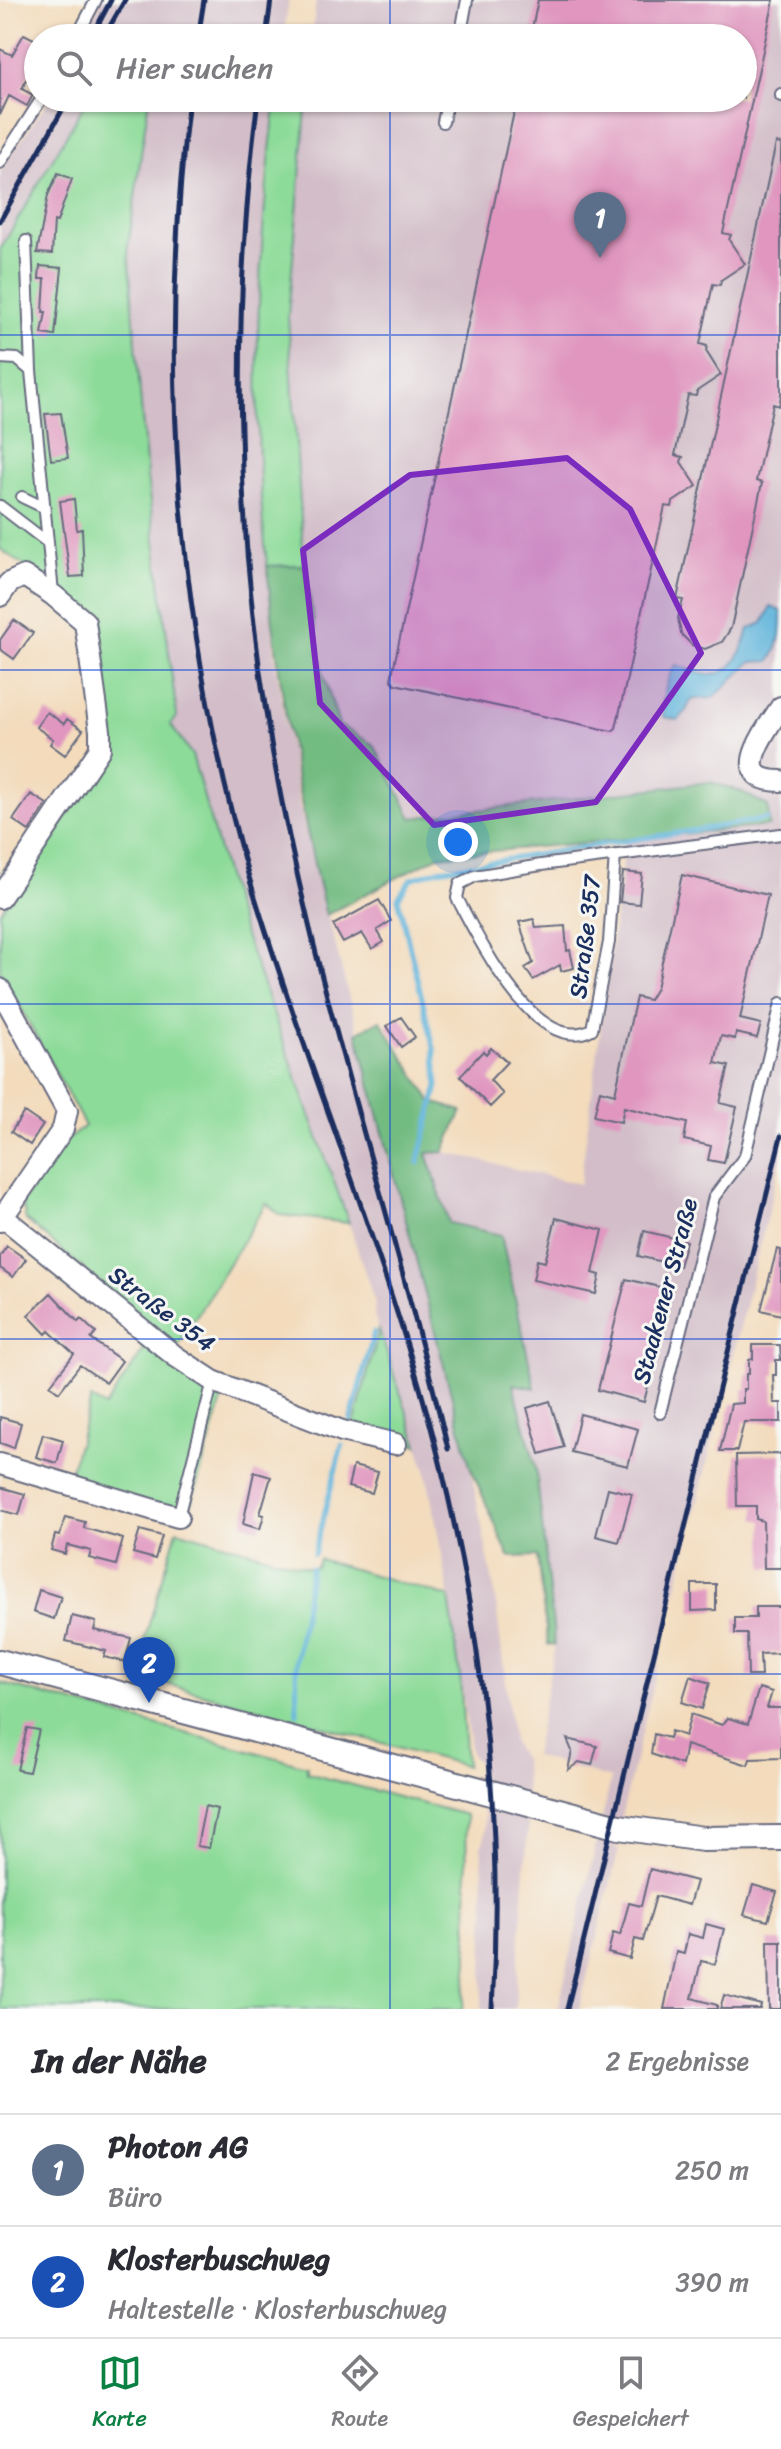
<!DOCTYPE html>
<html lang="de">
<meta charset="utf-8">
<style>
:root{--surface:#fff;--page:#f2f2f3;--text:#2b2b33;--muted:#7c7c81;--line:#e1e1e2;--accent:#0b8043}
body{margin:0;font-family:Sriracha,sans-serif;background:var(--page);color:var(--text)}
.you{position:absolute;left:458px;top:842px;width:28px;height:28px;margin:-20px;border:6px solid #fff;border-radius:50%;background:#1a73e8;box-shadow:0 0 0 12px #1a73e833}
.badge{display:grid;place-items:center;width:52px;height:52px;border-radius:50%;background:var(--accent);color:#fff;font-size:26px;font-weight:700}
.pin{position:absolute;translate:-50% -66px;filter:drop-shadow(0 2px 4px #0008)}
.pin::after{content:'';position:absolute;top:42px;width:28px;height:24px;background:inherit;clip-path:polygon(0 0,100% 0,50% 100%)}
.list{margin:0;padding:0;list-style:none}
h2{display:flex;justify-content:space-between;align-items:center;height:104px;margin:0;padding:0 32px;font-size:34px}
h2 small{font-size:26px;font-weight:400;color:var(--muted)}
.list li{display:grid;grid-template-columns:52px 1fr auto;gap:24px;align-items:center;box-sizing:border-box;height:112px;padding:0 32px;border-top:2px solid var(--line)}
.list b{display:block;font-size:30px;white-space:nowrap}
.list p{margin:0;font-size:26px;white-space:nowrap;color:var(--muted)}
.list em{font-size:26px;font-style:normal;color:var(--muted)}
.icon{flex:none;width:44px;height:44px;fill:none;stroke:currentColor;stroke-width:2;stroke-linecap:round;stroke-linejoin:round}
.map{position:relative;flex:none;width:781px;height:2009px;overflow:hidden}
.search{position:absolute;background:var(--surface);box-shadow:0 2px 6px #0004;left:24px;right:24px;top:24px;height:88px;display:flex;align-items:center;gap:20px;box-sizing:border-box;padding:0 28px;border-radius:44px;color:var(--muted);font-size:30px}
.sheet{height:328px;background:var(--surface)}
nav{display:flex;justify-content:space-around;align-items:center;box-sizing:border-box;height:112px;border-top:2px solid var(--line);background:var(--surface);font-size:22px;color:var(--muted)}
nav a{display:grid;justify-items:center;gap:4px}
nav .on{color:var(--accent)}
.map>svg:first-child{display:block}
.industrial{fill:#d2bdc8}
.green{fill:#8ddb99;stroke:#54857c;stroke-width:2}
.forest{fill:#72bb81;stroke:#467570;stroke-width:2}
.water{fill:#5fb4db;stroke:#3d729c;stroke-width:2}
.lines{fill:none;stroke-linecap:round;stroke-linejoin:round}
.stream{stroke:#5fb4db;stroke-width:5}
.building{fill:#e096bf}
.service-casing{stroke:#676b7f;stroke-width:14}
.minor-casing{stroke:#676b7f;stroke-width:24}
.tertiary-casing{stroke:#676b7f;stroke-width:28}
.service{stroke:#fff;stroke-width:10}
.minor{stroke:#fff;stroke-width:20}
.tertiary{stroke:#fff;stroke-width:24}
.rail{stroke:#1b2f5e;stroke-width:5}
.marked{fill:#7b2cbf;fill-opacity:0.2;stroke:#7b2cbf;stroke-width:6;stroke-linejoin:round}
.grid{fill:none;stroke:#1d4ed8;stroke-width:2;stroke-opacity:0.55}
.labels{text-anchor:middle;stroke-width:6;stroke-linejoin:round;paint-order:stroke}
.street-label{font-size:24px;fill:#1b2f5e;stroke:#f6f6f2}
</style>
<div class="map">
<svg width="781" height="2009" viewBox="0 0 781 2009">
<rect width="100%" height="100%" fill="#f6f6f2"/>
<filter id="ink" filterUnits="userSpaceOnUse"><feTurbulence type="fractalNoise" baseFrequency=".0125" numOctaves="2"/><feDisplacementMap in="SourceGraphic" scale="16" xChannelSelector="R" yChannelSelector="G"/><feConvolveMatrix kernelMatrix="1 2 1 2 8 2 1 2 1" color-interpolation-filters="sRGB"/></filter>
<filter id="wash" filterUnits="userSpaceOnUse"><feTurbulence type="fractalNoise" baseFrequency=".006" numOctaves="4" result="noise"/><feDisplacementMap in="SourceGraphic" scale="32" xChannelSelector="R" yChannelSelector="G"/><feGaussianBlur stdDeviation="1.8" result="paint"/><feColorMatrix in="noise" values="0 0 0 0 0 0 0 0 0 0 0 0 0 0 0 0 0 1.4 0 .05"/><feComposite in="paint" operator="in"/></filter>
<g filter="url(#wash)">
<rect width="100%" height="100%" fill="#f3dbbc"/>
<!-- industrial -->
<path class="industrial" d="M102,0h187l-6,38h-201z
M316,0h465v1158l-167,689 5,2 -40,160h-21l53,-230 -77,-23 21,-111 -19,-177 -23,-85 22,4 -34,-152 -52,-12 -23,-70 18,-1 136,32 46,-347 143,-11 -59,-44 -298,37 -38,-74 -35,-20 -16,-52 -23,-134 -12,-223 19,-218h436v-60h-431z
M50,98h38l-88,152v-78z
M149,98h127l-11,86 -7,239 4,98 14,145 23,138 171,662 24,122 19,155 11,18 4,67 -13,181h-33l3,-101 -4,-63 3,-1 1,-18 -4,-60 -10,-11 -21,-157 -24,-128 -52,-155 1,-12 -26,-80 -114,-315 -43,-153 -23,-31 8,-7 -30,-240 -19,-230z"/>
<!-- green -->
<path class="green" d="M88,98h61l-21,149 19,230 30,240 -7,7 22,31 43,153 114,315 -69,-8 -14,-12 -89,145 -151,-128 -4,-18 45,-62 18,-14 -85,-156v-58l111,-160 -12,-135 -99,-68v-299z
M276,98h31l-19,218 16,249 -37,1c-17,-155 -10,-314 9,-468z
M379,1330l39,115 -64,-21z
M145,1348l77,53 -34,113 -120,-35 23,-80 14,8z
M177,1530l133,38 6,-1 3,-8 130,38 11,79 6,90 -332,-91z
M0,1683l307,83v7l159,42 2,147 -5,47h-463z"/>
<!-- forest -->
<path class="forest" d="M304,565l19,108 16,52 35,20 38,73 298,-36 30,9 28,15 1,20 -331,30 -112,59c-28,-115 -48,-230 -59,-349z
M380,1020l52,82 30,9 -18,41 -17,1 22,70 52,12 34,153 -22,-4 23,84 19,177h-7l-11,-89 -28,1 -39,-91 -113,-433z"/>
<!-- water -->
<path class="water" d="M771,607l10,4c0,18 0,35 -11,50l-19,1 -38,36c-37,1 -14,3 -35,22l-14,-3c-4,-13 3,-42 12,-52 9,2 15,6 24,8 31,8 42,-19 49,-44l14,-6z"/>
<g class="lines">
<!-- stream -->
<path class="stream" d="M418,1163l20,-77 -4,-38 -36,-150 13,-19 27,-9 329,-51
M350,1422l24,-90
M314,1554l28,-109
M297,1713l-1,-53 15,-92"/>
</g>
<g id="blocks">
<!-- building -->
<path class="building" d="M538,0h236l-51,233 8,2 -2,5 16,24 -24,16 -1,5 -7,-1 -13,60 7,2 -1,5 15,24 -24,16 -1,5 -8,-1 -13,60 8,2 -2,5 16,24 -24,16 -1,5 -7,-1 -49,222 -4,3 -217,-47 -4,-5 126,-581h226v-60h-213z
M24,34l14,7v13l-16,35 11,6 -6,11 -18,-10 -9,19v-66l12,6z
M776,143l5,1v251l-2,11 -6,-2 -17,77 6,2 -31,145 -9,14 -17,7 -13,-4 -11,-11 -3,-16 5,-18 -6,-1z
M58,173l14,6 -15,43 -3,-1 -2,33 -15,-1 11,-58z
M40,266l22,2 -7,68 -13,-2 4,-22h-3l2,-33h-6z
M61,413l7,45 -17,2 -6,-46z
M74,499l3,31 5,-1 2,47 -14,1 -10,-76z
M14,620l19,13 -19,26 -14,-10v-9z
M47,712l17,12 3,-5 16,11 -18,25 -15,-11 3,-5 -17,-12z
M31,794l16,10 -18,27 -16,-11z
M623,872l19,2 -3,30 -19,-2z
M682,875l86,20 -28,124 21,5 -4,14 -21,-5 -1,6 -14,-3 -6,27 14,3 -9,37 17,4 -13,56 -16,-3 3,-14 -27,-6 3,-17 -63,-16 -3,15 -27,-6 6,-26 15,4 21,-97 13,3 7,-12z
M379,900l12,21 -14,9 7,12 -12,7 -10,-16 -19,10 -10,-18z
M534,919l2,9 29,-2 2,25 3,-1 4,18 -13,3 -1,-6 -27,15 -8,-12 8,-5 -14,-41z
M401,1017l14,20 -14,10 -14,-21z
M491,1048l16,14 -17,18 13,14 -13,13 -30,-31 23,-25 3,3z
M24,1112l19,13 -13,20 -19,-13z
M556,1218l47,12 -10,43 7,2 -4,19 -63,-14 4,-20 8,2z
M644,1231l42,10 -7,25 -41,-10z
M7,1246l19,13 -13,18 -13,-9v-12z
M777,1249l4,1v65l-20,-5z
M626,1279l46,11 -28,112 -46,-12z
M51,1293l27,29 3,-3 15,14 -5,6 31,22 -16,22 -26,-18 -21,27 -9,-7 24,-31 -25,-23 -3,3 -18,-19z
M753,1345h27l1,15h-5v15h-3l1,28h7v19h-37l-7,29h-17l11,-47 12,-1v-14h3v-15h3v-14l4,-1z
M550,1401l14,46 -24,7 -13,-46z
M580,1414l58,15 -10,37 -57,-14z
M0,1417l21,6 -7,25 -14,-5z
M43,1434l20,6 -6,23 -21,-6z
M781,1454v114h-17l-1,-47 -7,-2v-13h-19l-1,-51z
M353,1466l25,6 -6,21 -24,-6z
M254,1472l17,5 -11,37 4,1 -4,14 -17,-5z
M0,1487l25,7 -6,21 -19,-5z
M608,1488l24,6 -13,48 -23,-6z
M65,1517l20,5 -1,6 39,11 -7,26 -27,-7 2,-7 -24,-6 -2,9 -14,-4 4,-15 5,1z
M140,1530l22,6 -7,23 -22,-6z
M692,1584h24v26l-24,1z
M39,1590l22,7 -7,22 -21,-7z
M756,1607h25v46l-21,1 1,22h-13l-1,-42h-12v-16h21z
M72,1616l24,6 -2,8 37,8 -6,24 -21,-5 2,-6 -40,-10z
M690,1676l20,7 -8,26 -20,-7z
M759,1688l13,4 -5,16h14v50l-31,1 -2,6 -62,-20 -4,20 -31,-11 3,-20 15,4 2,-7 14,5 6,-22 31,11 6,-7 20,6z
M27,1728l12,2 -10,42 -12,-2z
M567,1739l30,7 -5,19 -13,-3 -11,8 4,-19z
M205,1806l12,3 -8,39 -12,-2z
M650,1869l46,12 -7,24 -33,-9 -13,45 -8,-2 -5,20 -22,-6 5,-20 7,2 9,-32 12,3z
M753,1885l24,7 -9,29 -24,-6z
M706,1924l18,5 -9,35 -14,-3 -9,37 25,7v4h-53l12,-57 8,2 4,-20 15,4z
M768,1941h13v68h-12z
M724,1995l37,10 -1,4h-40z"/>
</g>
</g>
<g filter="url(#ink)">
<use href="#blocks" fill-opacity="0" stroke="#676b7f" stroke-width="2"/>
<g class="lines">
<defs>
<path id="service" d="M76,38l20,-38
M460,38l7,-38
M781,94v2
M443,122l5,-24
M0,163l42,-65
M26,241l5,130 22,222
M0,358l17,1 14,12
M22,497l21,10
M0,506l47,36
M615,855l-6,87 -17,87c-56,30 -115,-94 -135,-131l3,-14 15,-8 66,-11 240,-31
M660,1413l54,-216 31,-41 36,-153
M178,1517l35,-136"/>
<path id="minor" d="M0,596l9,-13 15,-7 29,19 32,27 15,109v18l-100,149
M781,707c-17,26 -54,74 0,74
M0,989l67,122 -4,18 -63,92
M3,1217l172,139 38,25 129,50 54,13
M0,1464l178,53"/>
<path id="tertiary" d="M0,1662l619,165 84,12 78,-1"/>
</defs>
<!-- service casing -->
<use href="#service" class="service-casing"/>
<!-- minor casing -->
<use href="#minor" class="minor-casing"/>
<!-- tertiary casing -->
<use href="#tertiary" class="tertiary-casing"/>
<!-- service -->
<use href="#service" class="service"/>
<!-- minor -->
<use href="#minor" class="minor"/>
<!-- tertiary -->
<use href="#tertiary" class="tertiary"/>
<!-- rail -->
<path class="rail" d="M91,38l20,-38
M103,38l22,-38
M198,38l6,-38
M266,38l5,-38
M189,98c-31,265 -14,518 59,776 52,173 122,341 172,514 58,200 85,413 72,621
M258,98c-26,207 -24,421 10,627 40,246 123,483 180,724
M0,221l69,-123
M567,2009l214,-873"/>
</g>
</g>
<!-- marked area -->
<path class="marked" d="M567,458l63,51 71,144 -105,149 -162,23 -114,-122 -17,-153 107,-75z"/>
<!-- grid -->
<path class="grid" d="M390,0v38M390,98v1911M0,335h781M0,670h781M0,1004h781M0,1339h781M0,1674h781"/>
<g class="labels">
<!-- street labels -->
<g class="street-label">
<text transform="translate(585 937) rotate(-83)" y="8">Straße 357</text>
<text transform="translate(665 1291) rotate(-75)" y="8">Staakener Straße</text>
<text transform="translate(162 1309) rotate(37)" y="8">Straße 354</text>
</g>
</g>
</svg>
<div class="you"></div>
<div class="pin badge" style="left:600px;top:258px;background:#5c6f8a">1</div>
<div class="pin badge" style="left:149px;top:1703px;background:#1a4fb4">2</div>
<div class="search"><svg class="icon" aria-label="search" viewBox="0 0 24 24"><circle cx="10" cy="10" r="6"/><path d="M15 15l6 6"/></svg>Hier suchen</div>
</div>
<section class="sheet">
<h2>In der Nähe<small>2 Ergebnisse</small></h2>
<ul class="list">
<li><span class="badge" style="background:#5c6f8a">1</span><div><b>Photon AG</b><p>Büro</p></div><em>250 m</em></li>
<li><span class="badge" style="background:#1a4fb4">2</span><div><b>Klosterbuschweg</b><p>Haltestelle · Klosterbuschweg</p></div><em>390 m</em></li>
</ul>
</section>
<nav>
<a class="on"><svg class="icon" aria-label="map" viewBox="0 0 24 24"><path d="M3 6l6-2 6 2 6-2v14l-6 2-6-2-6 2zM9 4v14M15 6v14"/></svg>Karte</a>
<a><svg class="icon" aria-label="directions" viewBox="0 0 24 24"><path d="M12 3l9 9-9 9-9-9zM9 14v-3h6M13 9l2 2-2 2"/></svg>Route</a>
<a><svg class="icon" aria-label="saved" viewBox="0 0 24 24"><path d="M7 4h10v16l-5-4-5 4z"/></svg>Gespeichert</a>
</nav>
